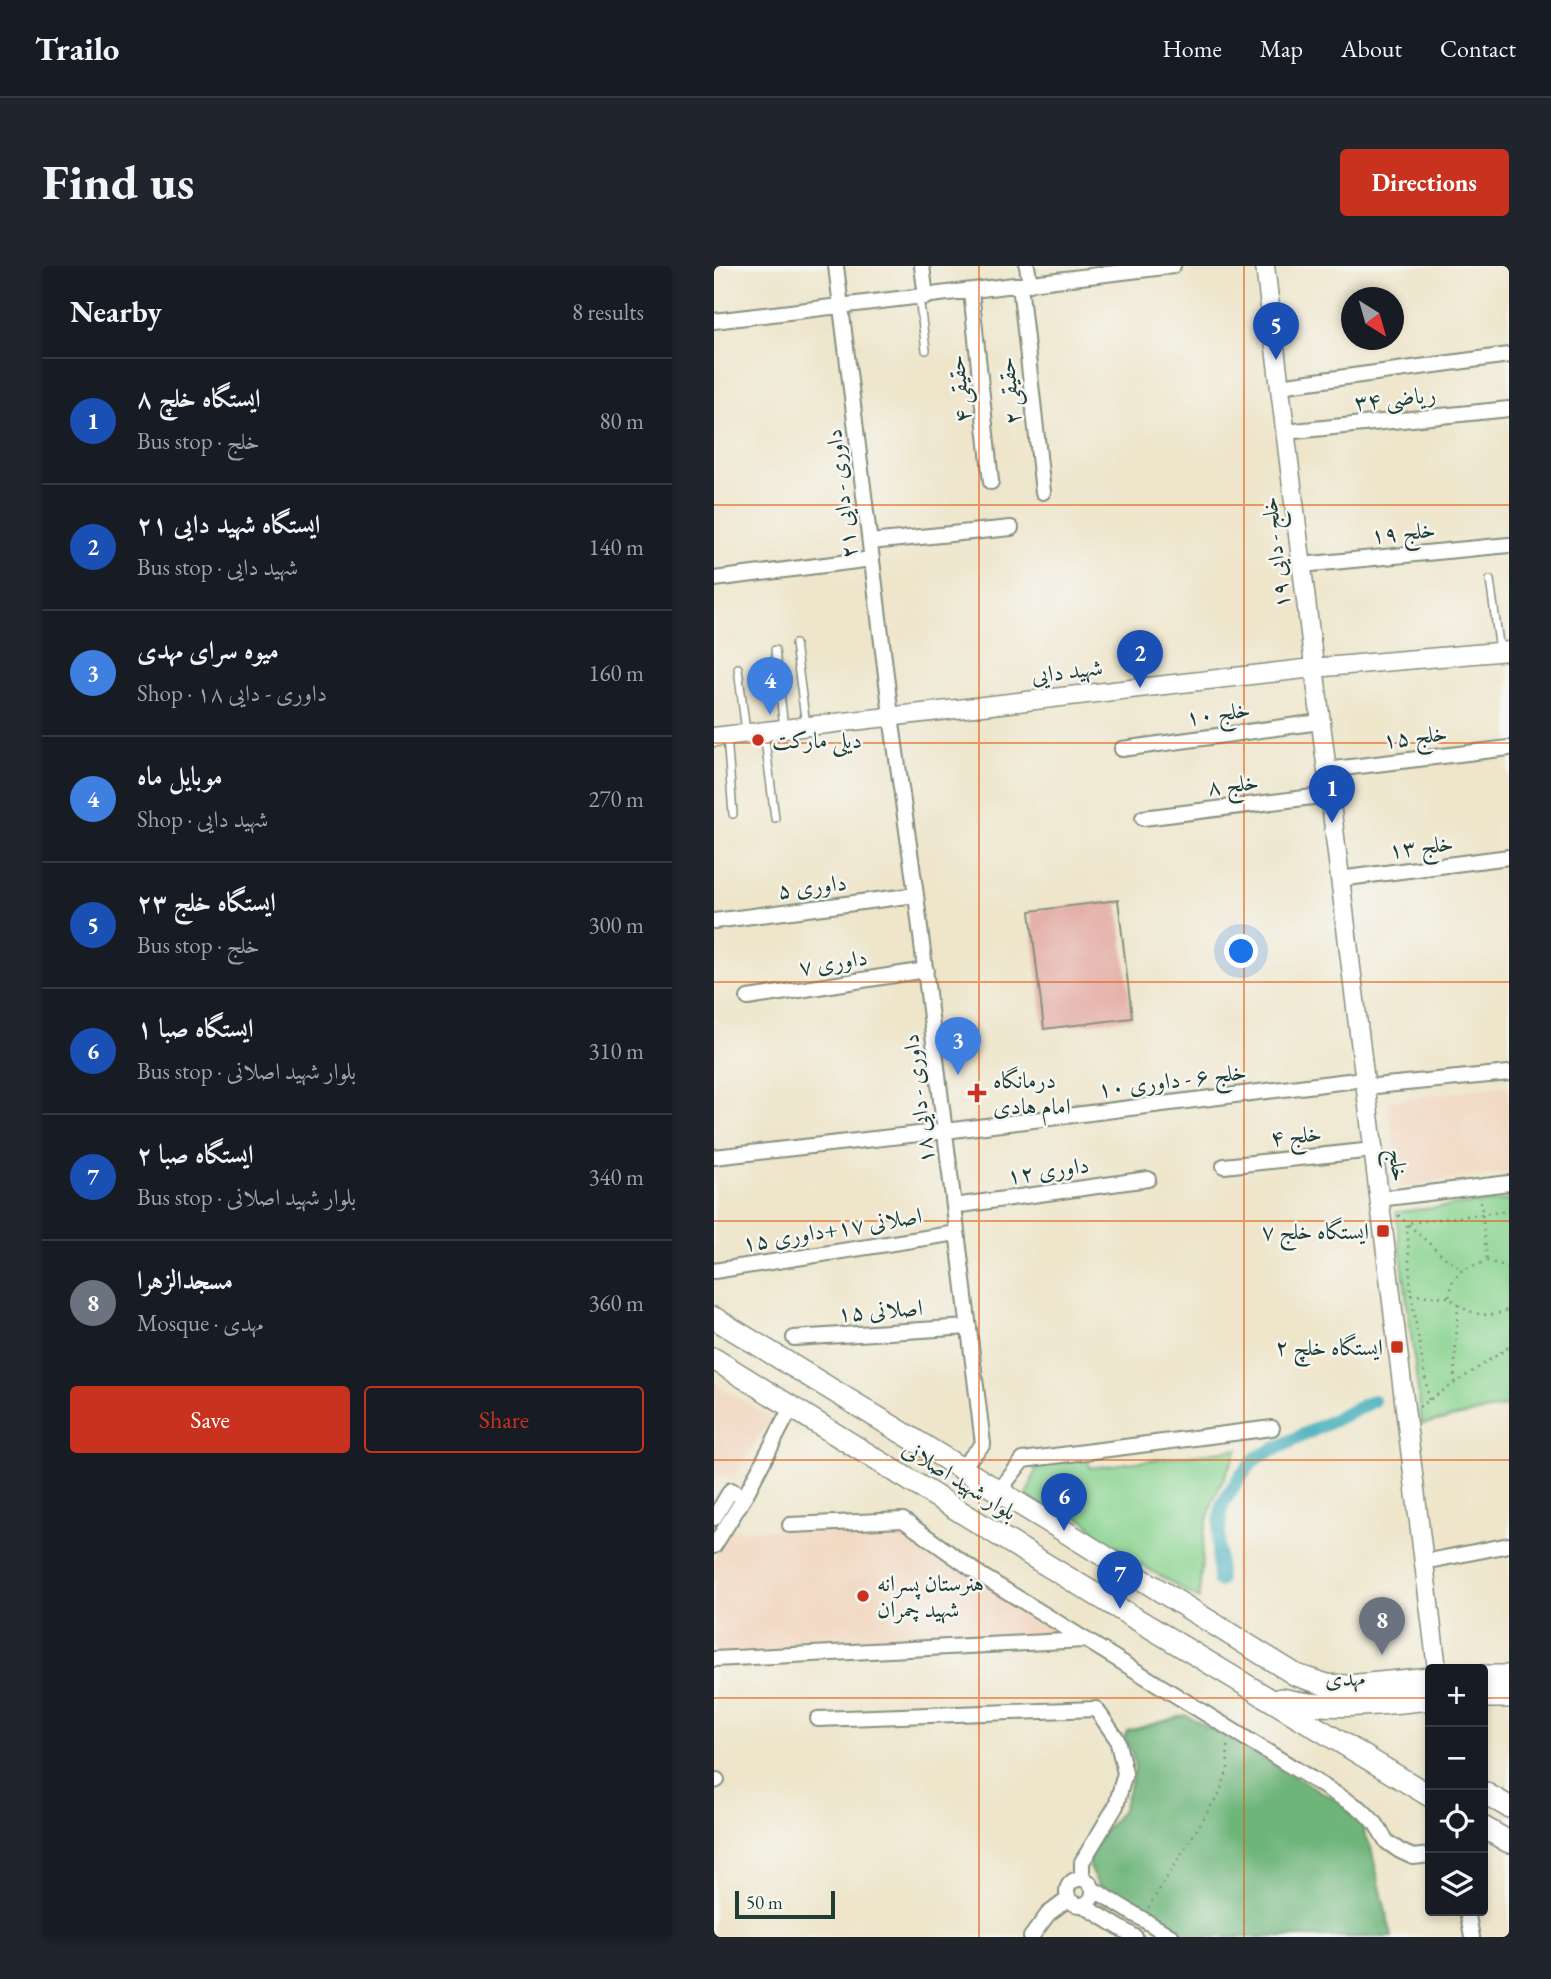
<!DOCTYPE html>
<meta charset="utf-8">
<style>
:root{--surface:#171b24;--page:#20242c;--text:#f1f3f6;--muted:#9ea1a6;--line:#363941;--accent:#c8321e}
body{margin:0;font-family:"EB Garamond",Amiri,serif;background:var(--page);color:var(--text)}
.controls{position:absolute;right:21px;bottom:21px;display:grid;overflow:hidden;border-radius:7px;box-shadow:0 4px 10px #0003}
.controls button{width:63px;height:63px;display:grid;place-items:center;padding:0;border:0;border-bottom:2px solid var(--line);background:var(--surface);color:var(--text);font:35px sans-serif}
.compass{position:absolute;left:627px;top:21px;width:63px;height:63px;border-radius:50%;background:var(--surface);box-shadow:0 4px 10px #0003;rotate:143deg}
.scale{position:absolute;left:21px;bottom:18px;width:100px;box-sizing:border-box;padding-left:7px;border:4px solid #1f3d34;border-top:0;font-size:19px;line-height:24px;white-space:nowrap;color:#1f3d34;-webkit-text-stroke:5px #f6f6f2;paint-order:stroke}
.you{position:absolute;left:528px;top:686px;width:24px;height:24px;margin:-18px;border:5px solid #fff;border-radius:50%;background:#1a73e8;box-shadow:0 0 0 10px #1a73e833}
.badge{display:grid;place-items:center;width:46px;height:46px;border-radius:50%;background:var(--accent);color:#fff;font-size:23px;font-weight:700}
.pin{position:absolute;translate:-50% -58px;filter:drop-shadow(0 2px 4px #0008)}
.pin::after{content:'';position:absolute;top:37px;width:24px;height:21px;background:inherit;clip-path:polygon(0 0,100% 0,50% 100%)}
.list{margin:0;padding:0;list-style:none}
h2{display:flex;justify-content:space-between;align-items:center;height:91px;margin:0;padding:0 28px;font-size:30px}
h2 small{font-size:23px;font-weight:400;color:var(--muted)}
.list li{display:grid;grid-template-columns:46px 1fr auto;gap:21px;align-items:center;box-sizing:border-box;height:126px;padding:0 28px;border-top:2px solid var(--line)}
.list b{display:block;font-size:26px;white-space:nowrap}
.list p{margin:0;font-size:23px;white-space:nowrap;color:var(--muted)}
.list em{font-size:23px;font-style:normal;color:var(--muted)}
.actions{display:flex;gap:14px;padding:21px 28px}
.actions a{flex:1;padding:16px 0;border:2px solid var(--accent);border-radius:7px;text-align:center;font-size:24px;color:var(--accent)}
.actions .main{background:var(--accent);color:#fff}
.icon{flex:none;width:38px;height:38px;fill:none;stroke:currentColor;stroke-width:2;stroke-linecap:round;stroke-linejoin:round}
.map{position:relative;flex:none;width:795px;height:1671px;overflow:hidden;border-radius:7px}
header{display:flex;align-items:center;gap:42px;box-sizing:border-box;height:98px;padding:0 35px;background:var(--surface);border-bottom:2px solid var(--line)}
header strong{font-size:33px}
nav{display:flex;gap:38px;margin-inline-start:auto;font-size:24px}
.intro{display:flex;align-items:center;justify-content:space-between;box-sizing:border-box;height:168px;padding:0 42px}
h1{margin:0;font-size:49px}
.button{padding:18px 32px;border-radius:7px;background:var(--accent);color:#fff;font-size:24px;font-weight:700}
main{display:flex;gap:42px;padding:0 42px}
aside{flex:1;background:var(--surface);border-radius:7px;box-shadow:0 4px 10px #0003}
.map>svg:first-child{display:block}
.built{fill:#f1d5bd}
.green{fill:#89d38f;stroke:#548862;stroke-width:2}
.forest{fill:#6eb57a;stroke:#467957;stroke-width:2}
.lines{fill:none;stroke-linecap:round;stroke-linejoin:round}
.canal{stroke:#3babb7;stroke-width:14}
.building{fill:#e4afa7}
.service-casing{stroke:#86917f;stroke-width:10}
.minor-casing{stroke:#86917f;stroke-width:18}
.tertiary-casing{stroke:#86917f;stroke-width:21}
.secondary-casing{stroke:#86917f;stroke-width:24}
.path{stroke:#86917f;stroke-width:2.5;stroke-dasharray:2 5;stroke-linecap:butt}
.service{stroke:#fff;stroke-width:7}
.minor{stroke:#fff;stroke-width:14}
.tertiary{stroke:#fff;stroke-width:18}
.secondary{stroke:#fff;stroke-width:21}
.grid{fill:none;stroke:#de580e;stroke-width:2;stroke-opacity:0.55}
.poi-dot{fill:#c8321e;stroke:#f6f6f2;stroke-width:2.5}
.labels{text-anchor:middle;stroke-width:5;stroke-linejoin:round;paint-order:stroke}
.street-label{font-size:23px;fill:#1f3d34;stroke:#f6f6f2}
.poi-label{font-size:23px;fill:#1f3d34;stroke:#f6f6f2;text-anchor:start}
</style>
<header>
<strong>Trailo</strong>
<nav><a>Home</a><a>Map</a><a>About</a><a>Contact</a></nav>
</header>
<div class="intro"><h1>Find us</h1><a class="button">Directions</a></div>
<main>
<aside>
<h2>Nearby<small>8 results</small></h2>
<ul class="list">
<li><span class="badge" style="background:#1a4fb4">1</span><div><b>ایستگاه خلچ ۸</b><p>Bus stop · خلج</p></div><em>80 m</em></li>
<li><span class="badge" style="background:#1a4fb4">2</span><div><b>ایستگاه شهید دایی ۲۱</b><p>Bus stop · شهید دایی</p></div><em>140 m</em></li>
<li><span class="badge" style="background:#3f7fe0">3</span><div><b>میوه سرای مهدی</b><p>Shop · داوری - دایی ۱۸</p></div><em>160 m</em></li>
<li><span class="badge" style="background:#3f7fe0">4</span><div><b>موبایل ماه</b><p>Shop · شهید دایی</p></div><em>270 m</em></li>
<li><span class="badge" style="background:#1a4fb4">5</span><div><b>ایستگاه خلج ۲۳</b><p>Bus stop · خلج</p></div><em>300 m</em></li>
<li><span class="badge" style="background:#1a4fb4">6</span><div><b>ایستگاه صبا ۱</b><p>Bus stop · بلوار شهید اصلانی</p></div><em>310 m</em></li>
<li><span class="badge" style="background:#1a4fb4">7</span><div><b>ایستگاه صبا ۲</b><p>Bus stop · بلوار شهید اصلانی</p></div><em>340 m</em></li>
<li><span class="badge" style="background:#6b7280">8</span><div><b>مسجدالزهرا</b><p>Mosque · مهدی</p></div><em>360 m</em></li>
</ul>
<div class="actions"><a class="main">Save</a><a>Share</a></div>
</aside>
<div class="map">
<svg width="795" height="1671" viewBox="0 0 795 1671">
<rect width="100%" height="100%" fill="#f6f6f2"/>
<filter id="ink" filterUnits="userSpaceOnUse"><feTurbulence type="fractalNoise" baseFrequency=".0143" numOctaves="2"/><feDisplacementMap in="SourceGraphic" scale="14" xChannelSelector="R" yChannelSelector="G"/><feConvolveMatrix kernelMatrix="1 2 1 2 8 2 1 2 1" color-interpolation-filters="sRGB"/></filter>
<filter id="wash" filterUnits="userSpaceOnUse"><feTurbulence type="fractalNoise" baseFrequency=".00686" numOctaves="4" result="noise"/><feDisplacementMap in="SourceGraphic" scale="28" xChannelSelector="R" yChannelSelector="G"/><feGaussianBlur stdDeviation="1.57" result="paint"/><feColorMatrix in="noise" values="0 0 0 0 0 0 0 0 0 0 0 0 0 0 0 0 0 1.4 0 .05"/><feComposite in="paint" operator="in"/></filter>
<g filter="url(#wash)">
<rect width="100%" height="100%" fill="#eee5ca"/>
<!-- built -->
<path class="built" d="M795,819v87l-108,15 -13,-86z
M0,1117l57,35 -38,61 -19,-7z
M188,1263l171,103 -359,23v-95l16,-30z"/>
<!-- green -->
<path class="green" d="M795,934v206l-87,18 -26,-212z
M524,1183l-25,51 -9,33 -5,66 -97,-58 -13,-17 -24,-15 -21,-2 -18,-11 12,-32 50,-5 2,9z"/>
<!-- forest -->
<path class="forest" d="M472,1449l155,88 21,23 9,22 21,89h-205l-89,-53 -7,-12 -2,-15 9,-17 25,-32 12,-39 -3,-16 -8,-15 3,-7z"/>
<g class="lines">
<!-- canal -->
<path class="canal" d="M505,1315l-1,-37 4,-39 17,-27 17,-20 117,-57"/>
</g>
<g id="blocks">
<!-- building -->
<path class="building" d="M404,634l14,118 -88,11 -14,-118z"/>
</g>
</g>
<g filter="url(#ink)">
<use href="#blocks" fill-opacity="0" stroke="#86917f" stroke-width="2"/>
<g class="lines">
<defs>
<path id="service" d="M205,31l7,53
M776,314l10,71
M81,378l11,81
M61,384l9,78
M24,402l8,64
M50,466l11,86
M13,470l6,78"/>
<path id="minor" d="M122,0l55,450 25,179 67,549 -22,24
M208,0l4,31
M313,0l3,18
M306,19l23,207
M257,25l20,191
M0,55l459,-55
M565,120l230,-31
M571,166l224,-23
M156,276l141,-14
M587,299l208,-20
M0,313l158,-20
M408,483l198,-27
M612,504l183,-22
M429,552l186,-23
M625,613l170,-22
M0,655l202,-26
M34,732l178,-28
M651,821l144,-14
M0,891l231,-26 419,-52
M510,900l149,-16
M665,933l130,-16
M240,940l194,-27
M0,1005l243,-38
M80,1072l175,-11
M285,1225l24,-31 249,-32
M0,1252l17,-28 13,8
M76,1259l113,-5 79,56 380,234 14,14 11,18 13,9 13,6 17,-2
M0,1280l30,-48 48,-92
M710,1296l85,-17
M0,1393l370,-19
M104,1453l278,-10 21,30 8,34 -9,33 -34,56v17
M0,1515l3,-1
M353 1626a13 13 0 1 1 26 0a13 13 0 1 1-26 0Z
M379,1623l79,48
M369,1639l52,32
M753,1645l5,26
M317,1671l17,-23 20,-15"/>
<path id="tertiary" d="M551,0l172,1403
M0,471l599,-69 196,-17"/>
<path id="secondary" d="M0,1052l350,213 232,144 31,10 21,1 82,-8
M0,1093l331,205 385,232
M769,1410h26
M769,1431h26
M567,1433c49,12 100,5 149,0
M769,1526l26,15
M769,1561l26,15"/>
</defs>
<!-- service casing -->
<use href="#service" class="service-casing"/>
<!-- minor casing -->
<use href="#minor" class="minor-casing"/>
<!-- tertiary casing -->
<use href="#tertiary" class="tertiary-casing"/>
<!-- secondary casing -->
<use href="#secondary" class="secondary-casing"/>
<!-- path -->
<path class="path" d="M767,935l6,60
M684,949l45,41 19,14
M697,1029l38,2
M744,1039c17,11 33,13 51,4
M740,1117l4,-78 -9,-8 4,-17 9,-10 25,-9 22,6
M715,1134l-18,-105 -4,-72 102,-12
M705,1141l90,-60
M434,1642l72,-116 8,-23 -1,-28"/>
<!-- service -->
<use href="#service" class="service"/>
<!-- minor -->
<use href="#minor" class="minor"/>
<!-- tertiary -->
<use href="#tertiary" class="tertiary"/>
<!-- secondary -->
<use href="#secondary" class="secondary"/>
</g>
</g>
<!-- grid -->
<path class="grid" d="M265,0v1671M530,0v1671M0,239h795M0,477h795M0,716h795M0,955h795M0,1194h795M0,1432h716M769,1432h26"/>
<!-- markers -->
<g class="poi-dot">
<circle cx="44" cy="474" r="7"/>
<path d="M259.5 816.5h7v7h7v7h-7v7h-7v-7h-7v-7h7z"/>
<rect x="662" y="958" width="14" height="14" rx="3.5"/>
<rect x="676" y="1074" width="14" height="14" rx="3.5"/>
<circle cx="149" cy="1330" r="7"/>
</g>
<g class="labels">
<!-- street labels -->
<g class="street-label">
<text transform="translate(245 123) rotate(-96)" y="8">حقیقی ۴</text>
<text transform="translate(295 125) rotate(-96)" y="8">حقیقی ۲</text>
<text transform="translate(681 132) rotate(-6)" y="8">ریاضی ۳۴</text>
<text transform="translate(127 228) rotate(-97)" y="8">داوری - دایی ۲۱</text>
<text transform="translate(689 266) rotate(-6)" y="8">خلج ۱۹</text>
<text transform="translate(561 287) rotate(-97)" y="8">خلج - دایی ۱۹</text>
<text transform="translate(353 405) rotate(-7)" y="8">شهید دایی</text>
<text transform="translate(504 447) rotate(-8)" y="8">خلج ۱۰</text>
<text transform="translate(701 470) rotate(-7)" y="8">خلج ۱۵</text>
<text transform="translate(519 518) rotate(-7)" y="8">خلج ۸</text>
<text transform="translate(707 580) rotate(-7)" y="8">خلج ۱۳</text>
<text transform="translate(98 620) rotate(-7)" y="8">داوری ۵</text>
<text transform="translate(119 696) rotate(-9)" y="8">داوری ۷</text>
<text transform="translate(458 814) rotate(-7)" y="8">خلج ۶ - داوری ۱۰</text>
<text transform="translate(204 833) rotate(-97)" y="8">داوری - دایی ۱۸</text>
<text transform="translate(582 869) rotate(-6)" y="8">خلج ۴</text>
<text transform="translate(685 899) rotate(83)" y="8">خلج</text>
<text transform="translate(334 904) rotate(-8)" y="8">داوری ۱۲</text>
<text transform="translate(118 963) rotate(-9)" y="8">اصلانی ۱۷+داوری ۱۵</text>
<text transform="translate(166 1044) rotate(-4)" y="8">اصلانی ۱۵</text>
<text transform="translate(246 1214) rotate(32)" y="8">بلوار شهید اصلانی</text>
<text transform="translate(631 1412) rotate(-1)" y="8">مهدی</text>
</g>
<!-- poi labels -->
<g class="poi-label">
<text x="58" y="482">دیلی مارکت</text>
<text x="279" y="822">درمانگاه<tspan x="279" dy="26">امام هادی</tspan></text>
<text x="655" y="973" text-anchor="end">ایستگاه خلج ۷</text>
<text x="669" y="1089" text-anchor="end">ایستگاه خلچ ۲</text>
<text x="163" y="1325">هنرستان پسرانه<tspan x="163" dy="26">شهید چمران</tspan></text>
</g>
</g>
</svg>
<div class="controls">
<button>+</button>
<button>−</button>
<button><svg class="icon" aria-label="locate" viewBox="0 0 24 24"><circle cx="12" cy="12" r="6"/><path d="M12 2v4M12 18v4M2 12h4M18 12h4"/></svg></button>
<button><svg class="icon" aria-label="layers" viewBox="0 0 24 24"><path d="M12 4l9 5-9 5-9-5zM3 14l9 5 9-5"/></svg></button>
</div>
<svg class="compass" viewBox="-18 -18 36 36"><path d="M0-13l5 13h-10z" fill="#e53935"/><path d="M0 13l5-13h-10z" fill="#9ea1a6"/></svg>
<div class="scale">50 m</div>
<div class="you"></div>
<div class="pin badge" style="left:618px;top:557px;background:#1a4fb4">1</div>
<div class="pin badge" style="left:426px;top:422px;background:#1a4fb4">2</div>
<div class="pin badge" style="left:244px;top:809px;background:#3f7fe0">3</div>
<div class="pin badge" style="left:56px;top:449px;background:#3f7fe0">4</div>
<div class="pin badge" style="left:562px;top:94px;background:#1a4fb4">5</div>
<div class="pin badge" style="left:350px;top:1265px;background:#1a4fb4">6</div>
<div class="pin badge" style="left:406px;top:1343px;background:#1a4fb4">7</div>
<div class="pin badge" style="left:668px;top:1389px;background:#6b7280">8</div>
</div>
</main>
